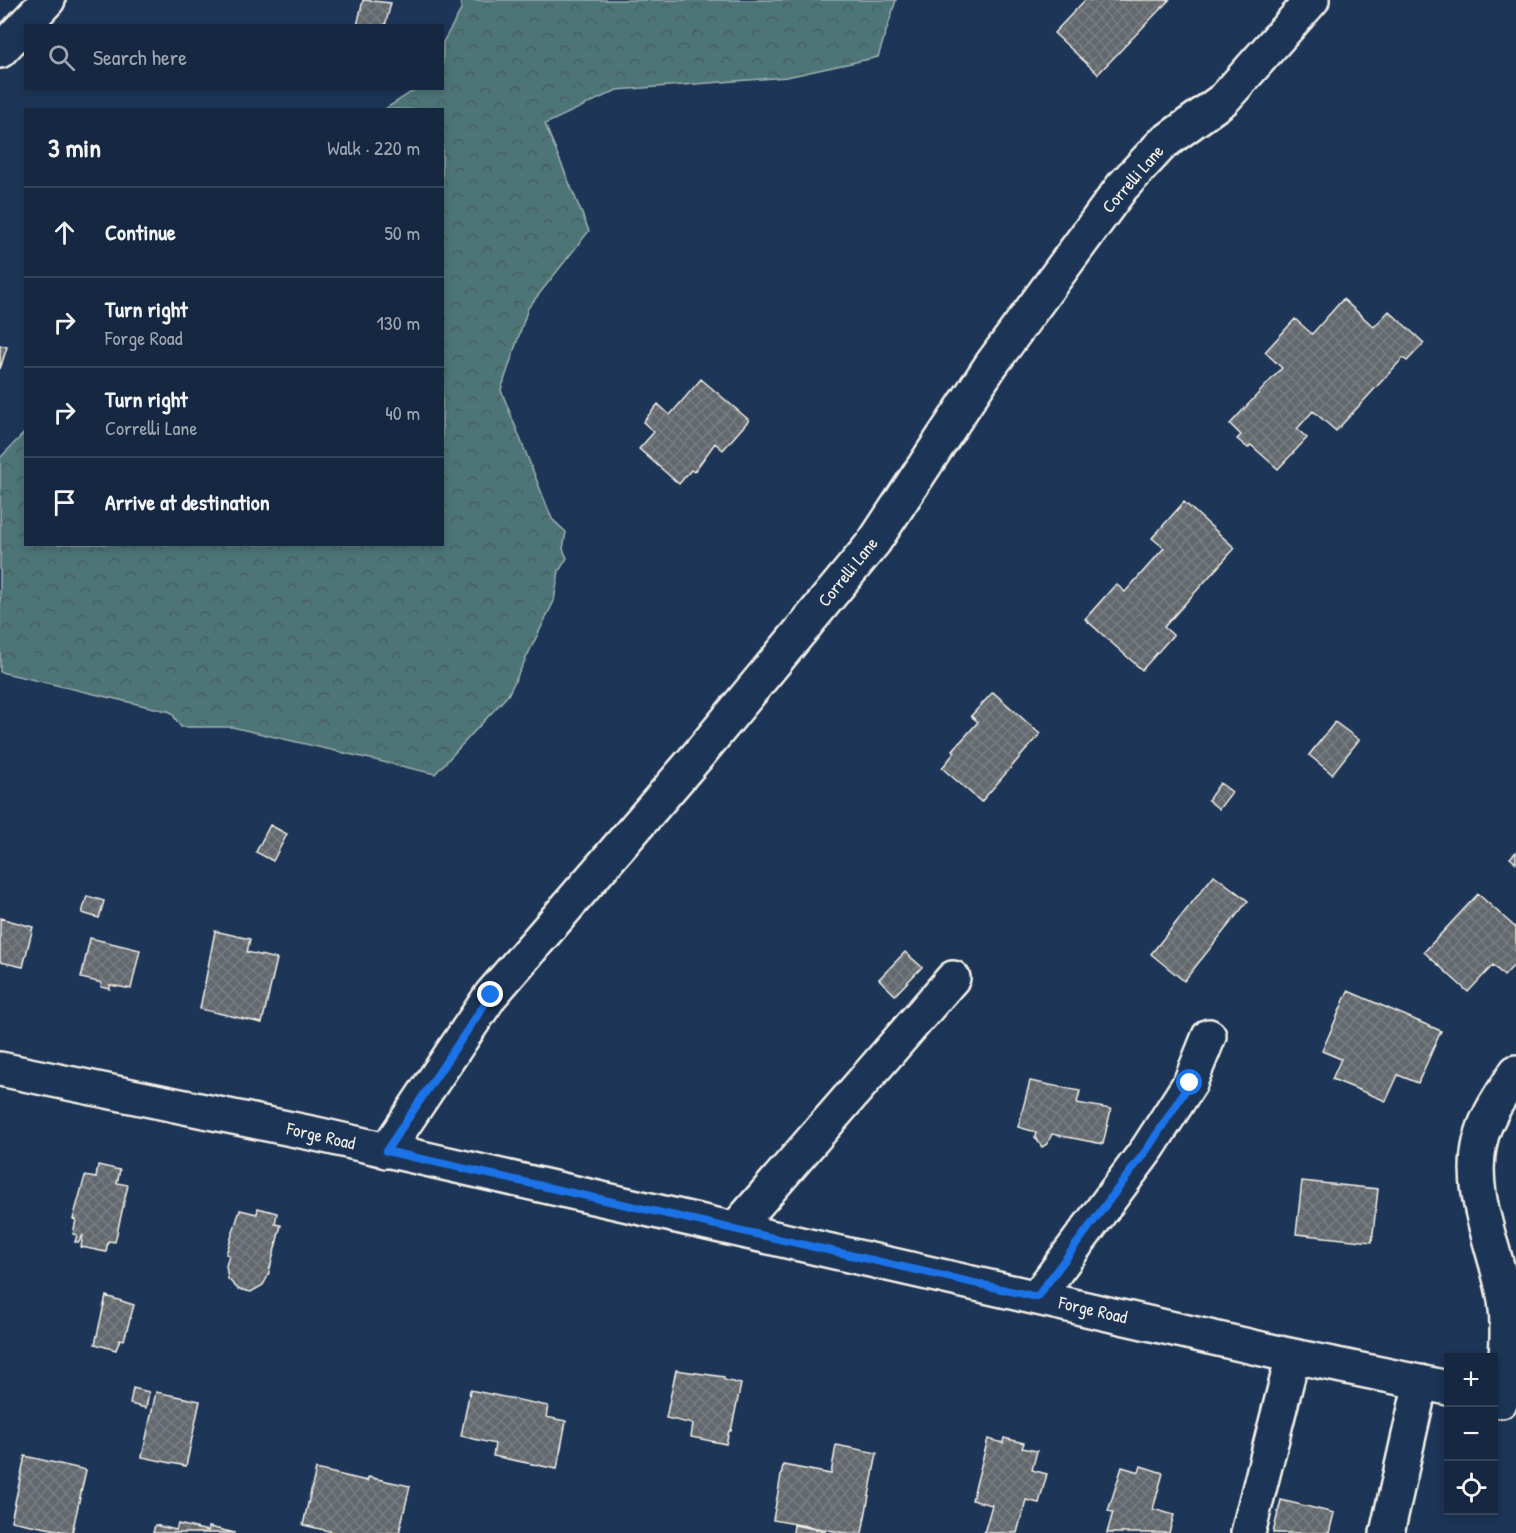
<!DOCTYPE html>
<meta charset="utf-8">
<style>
:root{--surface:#162841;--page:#23344c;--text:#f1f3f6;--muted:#9ea6b1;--line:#35445a}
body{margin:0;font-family:"Patrick Hand",sans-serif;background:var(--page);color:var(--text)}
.controls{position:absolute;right:18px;bottom:18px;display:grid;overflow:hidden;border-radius:0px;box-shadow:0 3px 9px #0003}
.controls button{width:54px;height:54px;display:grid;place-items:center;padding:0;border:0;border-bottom:2px solid var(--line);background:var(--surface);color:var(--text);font:30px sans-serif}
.stop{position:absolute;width:18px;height:18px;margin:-14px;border:4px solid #1a73e8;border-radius:50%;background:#fff}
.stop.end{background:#1a73e8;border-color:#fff;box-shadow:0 2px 6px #0008}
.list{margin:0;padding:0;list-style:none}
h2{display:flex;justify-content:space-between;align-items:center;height:78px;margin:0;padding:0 24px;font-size:26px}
h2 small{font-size:20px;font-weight:400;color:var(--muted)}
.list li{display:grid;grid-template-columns:39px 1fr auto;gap:18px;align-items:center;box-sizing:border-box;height:90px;padding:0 24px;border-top:2px solid var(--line)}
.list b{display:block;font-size:22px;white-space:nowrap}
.list p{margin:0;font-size:20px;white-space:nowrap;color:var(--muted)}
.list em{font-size:20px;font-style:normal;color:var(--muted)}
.icon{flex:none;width:33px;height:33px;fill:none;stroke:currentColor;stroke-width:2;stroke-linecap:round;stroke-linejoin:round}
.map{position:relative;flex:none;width:1516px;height:1533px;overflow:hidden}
.search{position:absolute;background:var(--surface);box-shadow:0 3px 9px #0003;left:24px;top:24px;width:420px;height:66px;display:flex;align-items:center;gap:15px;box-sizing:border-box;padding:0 21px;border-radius:0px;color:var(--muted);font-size:22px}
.panel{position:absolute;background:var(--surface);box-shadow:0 3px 9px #0003;left:24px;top:108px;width:420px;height:438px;border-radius:0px}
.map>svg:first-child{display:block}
.forest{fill:url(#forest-crowns);stroke:#a0b2b0;stroke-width:1.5}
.building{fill:url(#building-cross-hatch);stroke:#f4f1e8;stroke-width:1.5}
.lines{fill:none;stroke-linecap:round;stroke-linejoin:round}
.minor-casing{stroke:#f4f1e8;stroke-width:38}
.minor{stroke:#1d3557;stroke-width:33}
.route{stroke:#1a73e8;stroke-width:8}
.labels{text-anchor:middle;stroke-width:4.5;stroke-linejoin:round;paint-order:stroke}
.street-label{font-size:18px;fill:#f4f1e8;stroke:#1d3557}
</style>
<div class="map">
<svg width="1516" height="1533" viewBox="0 0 1516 1533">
<defs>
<pattern id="forest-crowns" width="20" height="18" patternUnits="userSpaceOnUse" patternTransform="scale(1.5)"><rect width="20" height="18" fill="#4d7478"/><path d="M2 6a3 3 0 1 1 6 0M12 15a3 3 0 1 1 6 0" fill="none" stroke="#4b5c5c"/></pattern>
<pattern id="building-cross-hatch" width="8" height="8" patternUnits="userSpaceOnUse" patternTransform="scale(1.5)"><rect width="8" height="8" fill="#62686d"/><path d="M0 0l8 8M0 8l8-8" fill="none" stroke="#797e82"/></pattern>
</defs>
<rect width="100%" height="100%" fill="#1d3557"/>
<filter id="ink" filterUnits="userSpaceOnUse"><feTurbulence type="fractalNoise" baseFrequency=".0167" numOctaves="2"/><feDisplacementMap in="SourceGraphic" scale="12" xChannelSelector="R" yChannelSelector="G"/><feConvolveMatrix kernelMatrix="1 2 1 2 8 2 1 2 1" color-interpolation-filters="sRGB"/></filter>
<g filter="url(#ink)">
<!-- forest -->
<path class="forest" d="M461,0h435l-18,57 -91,20 -170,13 -72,34 44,107 -61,77 -27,82 51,129 14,13 -3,17 4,9 -8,13 -5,30 -46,94 -73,79 -203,-47h-51l-10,-15 -171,-40v-214l25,-26 1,112h416v-434l-57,-1 31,-20 26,-1 1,-46 18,-32z"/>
<!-- building -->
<path class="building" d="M363,0l28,3 -6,23h-28z
M1085,0h84l-71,74 -44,-41z
M1343,299l31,28 15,-16 35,32 -17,18 -4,-3 -67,73 -23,-20 -16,18 10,9 -29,31 -27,-24 -3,3 -11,-9 4,-4 -11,-11 52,-56 -17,-16 30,-33 17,15z
M0,345l7,2 -7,22z
M701,379l48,41 -26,30 -8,-7 -21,29 -3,-2 -12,14 -40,-35 15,-17 -11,-10 15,-18 12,11z
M1184,502l51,46 -71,79 9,8 -31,35 -57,-51 31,-35 9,8 39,-44 -12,-10z
M993,692l47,42 -59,68 -39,-34 13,-16 -2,-2 25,-28 -7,-6z
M1335,722l24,18 -27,34 -23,-19z
M1220,783l12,9 -13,17 -11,-9z
M270,825l17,9 -14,27 -17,-9z
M1516,852v11l-6,-5z
M1214,875l34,26 -64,80 -33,-27z
M1478,894l38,34v35l-12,13 -11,-11 -25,27 -44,-40z
M87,896l17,5 -5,17 -17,-5z
M0,918l33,9 -10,40 -23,-5z
M215,931l35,8 -3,13 30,7 -15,64 -62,-14z
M90,938l50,12 -9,39 -21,-4v4l-9,-2 1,-4 -21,-5z
M905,952l17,15 -27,28 -16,-16z
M1348,991l93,40 -23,52 -20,-8 -12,26 -54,-22 9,-20 -19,-8z
M1030,1081l50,10 -3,12 34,6 -8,35 -51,-10 -5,10 -5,3 -7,-10 1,-5 -18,-5z
M98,1165l22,5 -3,13 11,2 -13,57 -7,-1 -2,11 -25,-5 2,-12 -4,7h-4l2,-7 -4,-1 3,-14 -3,-1 12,-43 11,2z
M1302,1181l76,8 -6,53 -76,-8z
M258,1208l19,5 -2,11 6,1 -13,51 -5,9 -12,7 -13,-3 -10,-10 -2,-13 3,-11 -3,-1 14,-44 17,4z
M106,1296l28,9 -10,35 -4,-1 -4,11 -21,-6z
M676,1370l48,7v3l17,4 -10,47h-2l-3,13 -35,-7 2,-13 -27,-6z
M133,1388l16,4 -3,16 -16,-4z
M470,1390l78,16 -2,11 20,4 -9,48 -64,-13 2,-12 -34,-8z
M156,1392l44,9 -14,65 -44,-9z
M1004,1438l20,5 -2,5 15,3 -5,19 15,4 -8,29 -13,-3 -9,33h-33l8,-28 -20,-5 16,-61 15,4z
M836,1445l41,8 -15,80h-17l-72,-13 10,-55 48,9z
M25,1456l61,14 -14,63 -61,-12z
M1141,1466l22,7 -10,36 21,6 -5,18h-62l6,-21 -5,-1 14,-44 17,5z
M316,1469l51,12 1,-4 42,9 -11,47h-62l-34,-8z
M1281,1500l53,13 -5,20h-56z
M178,1524l30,7 1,-4 26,6h-82l2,-8 21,5z
M794,1525l31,6v2h-32z"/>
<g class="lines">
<defs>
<path id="minor" d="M0,51l48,-51
M0,1069l316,65 968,220 164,34
M386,1151l105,-156 208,-241 175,-212 117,-177 131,-178 40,-43 62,-45 88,-99
M735,1229l218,-251
M1037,1297l111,-149 42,-65 19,-47
M1501,1401c4,-34 9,-67 4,-101 -9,-52 -37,-105 -25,-158 5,-25 23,-49 36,-70
M1248,1533l45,-177
M1387,1533l34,-151"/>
</defs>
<!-- minor casing -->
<use href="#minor" class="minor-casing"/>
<!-- minor -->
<use href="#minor" class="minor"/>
</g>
</g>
<g class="lines" filter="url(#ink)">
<!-- route -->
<path class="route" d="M491,995l-105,156 651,146 111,-149 42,-65"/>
</g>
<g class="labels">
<!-- street labels -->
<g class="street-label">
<text transform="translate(1133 179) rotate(-49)" y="6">Correlli Lane</text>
<text transform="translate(848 572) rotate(-51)" y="6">Correlli Lane</text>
<text transform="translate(321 1136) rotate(13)" y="6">Forge Road</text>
<text transform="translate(1093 1310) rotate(13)" y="6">Forge Road</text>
</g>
</g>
</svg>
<div class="controls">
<button>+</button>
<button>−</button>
<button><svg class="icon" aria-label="locate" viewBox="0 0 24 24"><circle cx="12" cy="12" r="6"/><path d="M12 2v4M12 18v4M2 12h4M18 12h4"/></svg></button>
</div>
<div class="stop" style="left:1190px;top:1083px"></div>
<div class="stop end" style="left:491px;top:995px"></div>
<div class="search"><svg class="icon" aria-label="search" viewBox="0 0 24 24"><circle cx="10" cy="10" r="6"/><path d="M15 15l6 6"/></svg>Search here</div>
<section class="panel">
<h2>3 min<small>Walk · 220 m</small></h2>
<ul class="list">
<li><svg class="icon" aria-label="ahead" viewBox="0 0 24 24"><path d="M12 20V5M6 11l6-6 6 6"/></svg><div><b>Continue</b></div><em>50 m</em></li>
<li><svg class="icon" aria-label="right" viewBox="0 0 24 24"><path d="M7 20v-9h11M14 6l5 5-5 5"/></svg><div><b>Turn right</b><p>Forge Road</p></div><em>130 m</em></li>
<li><svg class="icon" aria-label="right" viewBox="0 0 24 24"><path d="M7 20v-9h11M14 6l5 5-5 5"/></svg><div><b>Turn right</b><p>Correlli Lane</p></div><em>40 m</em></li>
<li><svg class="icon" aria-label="arrive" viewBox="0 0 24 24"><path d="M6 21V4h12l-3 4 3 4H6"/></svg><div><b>Arrive at destination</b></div></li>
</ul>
</section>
</div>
